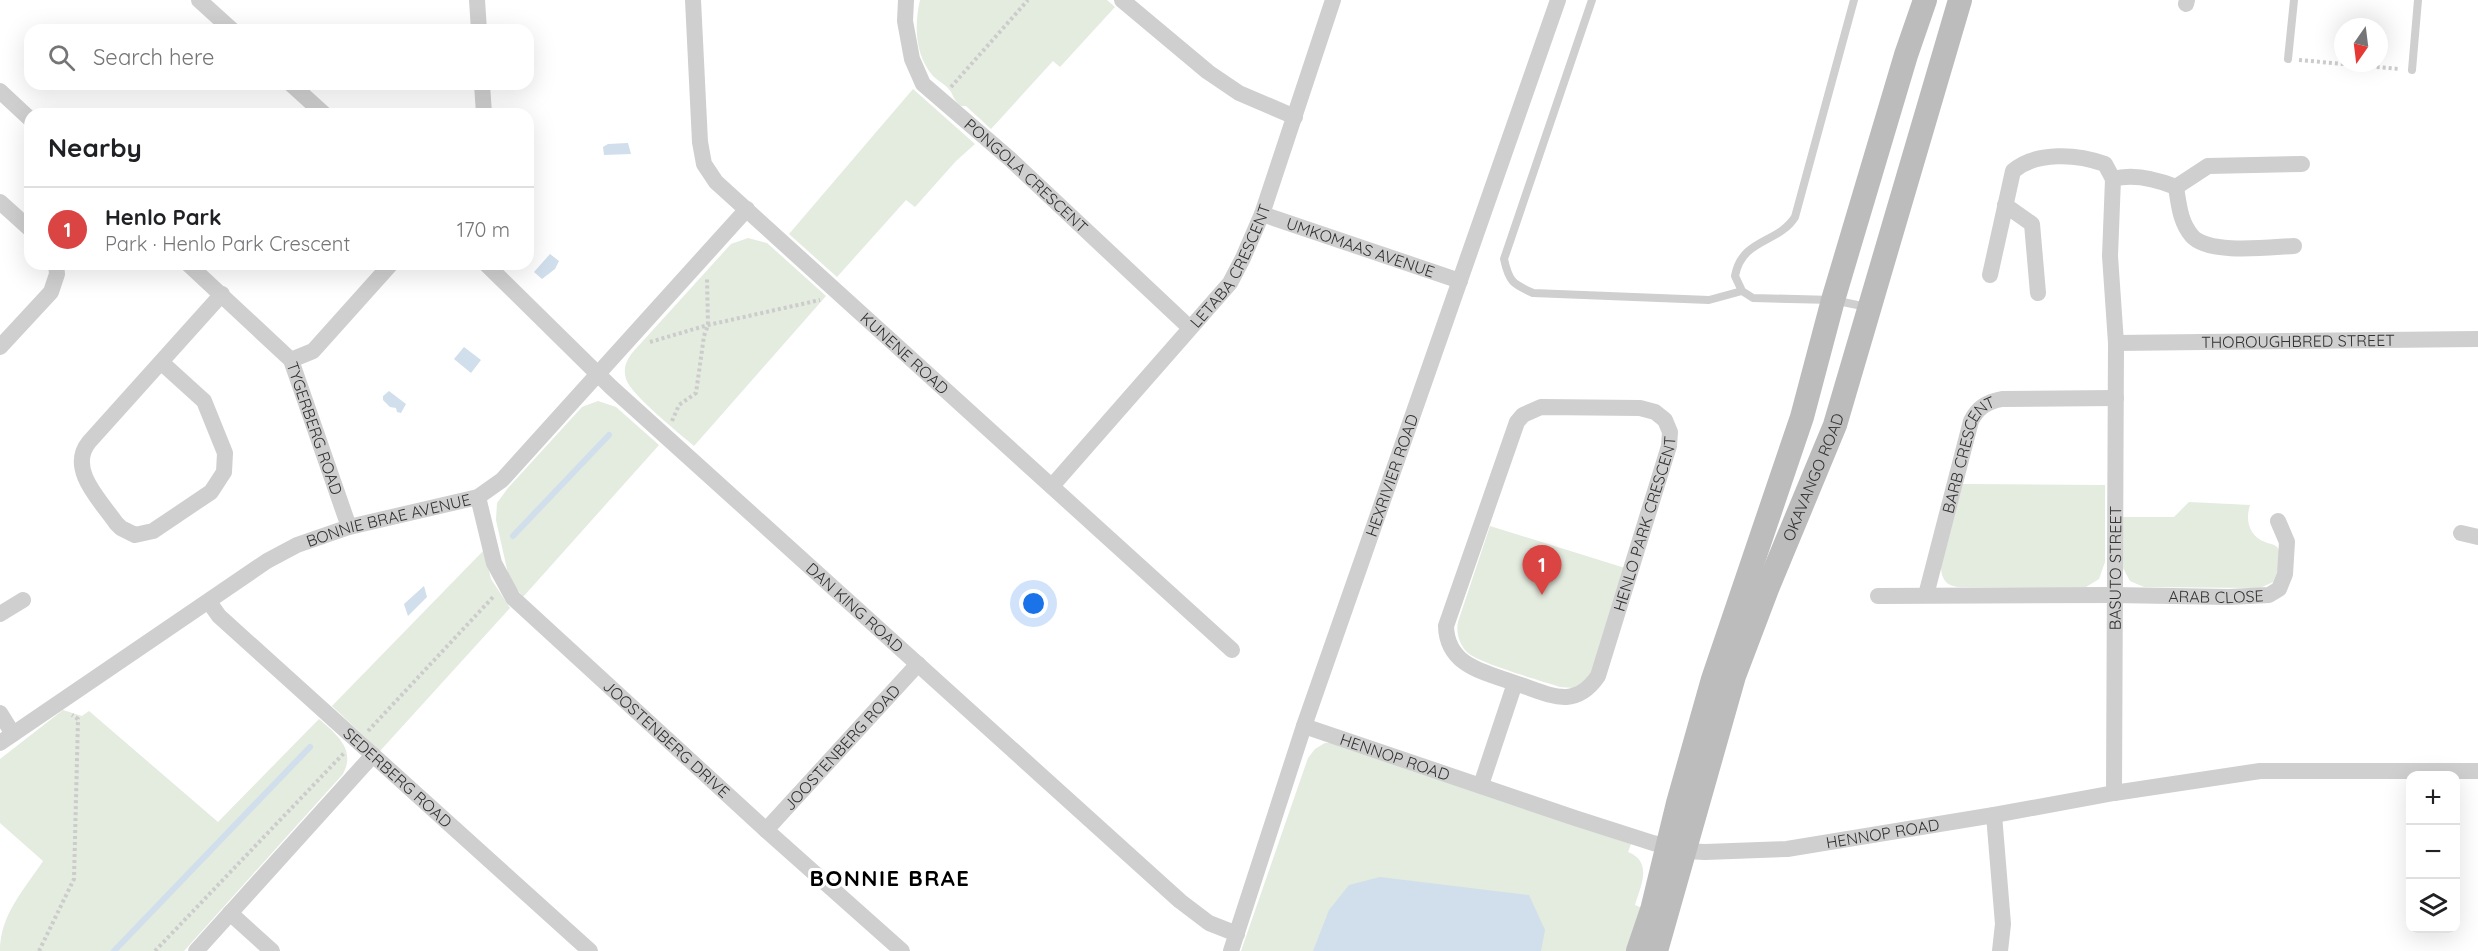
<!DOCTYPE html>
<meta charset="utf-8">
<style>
:root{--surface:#fff;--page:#f6f6f6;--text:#202124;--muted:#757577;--line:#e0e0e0;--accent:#da4443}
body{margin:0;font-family:Quicksand,sans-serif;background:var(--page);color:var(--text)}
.controls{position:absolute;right:18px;bottom:18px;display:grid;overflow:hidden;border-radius:12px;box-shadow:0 6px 24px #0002}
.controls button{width:54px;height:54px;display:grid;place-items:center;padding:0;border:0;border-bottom:2px solid var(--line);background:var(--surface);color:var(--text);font:30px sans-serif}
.compass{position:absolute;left:2334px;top:18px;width:54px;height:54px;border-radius:50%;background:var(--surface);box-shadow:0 6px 24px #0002;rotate:194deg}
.you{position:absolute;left:1034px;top:604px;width:21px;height:21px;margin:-15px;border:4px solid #fff;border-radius:50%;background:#1a73e8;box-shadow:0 0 0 9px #1a73e833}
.badge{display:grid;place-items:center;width:39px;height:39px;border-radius:50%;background:var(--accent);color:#fff;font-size:20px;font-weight:700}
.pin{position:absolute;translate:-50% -50px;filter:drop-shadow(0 2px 3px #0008)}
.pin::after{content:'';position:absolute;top:32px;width:21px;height:18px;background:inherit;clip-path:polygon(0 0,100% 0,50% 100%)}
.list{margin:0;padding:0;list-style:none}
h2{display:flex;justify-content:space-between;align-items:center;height:78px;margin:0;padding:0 24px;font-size:26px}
h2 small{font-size:20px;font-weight:400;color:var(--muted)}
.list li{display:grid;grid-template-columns:39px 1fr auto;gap:18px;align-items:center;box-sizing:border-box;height:84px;padding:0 24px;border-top:2px solid var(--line)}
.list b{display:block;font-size:22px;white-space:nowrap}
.list p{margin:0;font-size:20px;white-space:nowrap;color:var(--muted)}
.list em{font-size:20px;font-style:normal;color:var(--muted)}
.icon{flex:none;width:33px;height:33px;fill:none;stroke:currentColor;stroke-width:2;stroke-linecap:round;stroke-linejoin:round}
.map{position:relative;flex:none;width:2478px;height:951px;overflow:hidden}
.search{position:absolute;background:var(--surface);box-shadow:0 6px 24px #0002;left:24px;top:24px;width:510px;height:66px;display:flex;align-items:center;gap:15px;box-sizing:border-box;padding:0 21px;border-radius:18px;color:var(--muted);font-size:22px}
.panel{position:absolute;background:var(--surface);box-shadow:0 6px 24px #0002;left:24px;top:108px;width:510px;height:162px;border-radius:18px}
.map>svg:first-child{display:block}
.green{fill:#e4ebdf}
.water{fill:#d0dfeb}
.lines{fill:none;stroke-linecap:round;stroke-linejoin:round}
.stream{stroke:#d0dfeb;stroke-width:6}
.path{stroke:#ccc;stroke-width:4;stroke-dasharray:3 3;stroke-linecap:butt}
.lane{stroke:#cfcfcf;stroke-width:8}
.street{stroke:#cfcfcf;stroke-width:16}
.secondary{stroke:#bcbcbc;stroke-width:24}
.labels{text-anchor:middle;stroke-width:6;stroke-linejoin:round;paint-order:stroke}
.street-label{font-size:16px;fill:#323232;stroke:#fff}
.district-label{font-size:22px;font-weight:bold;letter-spacing:1.5px;fill:#000;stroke:#fff}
</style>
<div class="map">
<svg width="2478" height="951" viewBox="0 0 2478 951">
<rect width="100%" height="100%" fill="#fff"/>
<!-- green -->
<path class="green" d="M920,0h187l8,7 -55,60 -7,-6 -62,68 -25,-23h-5c-6,-5 -7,-8 -10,-14 -4,-7 -13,-11 -18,-16 -18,-21 -19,-50 -13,-76z
M913,89l62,55 -19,17 -41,46 -9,-7 -69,77 -48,-43z
M748,238l19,5 59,53 -132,150c-15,-13 -62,-50 -68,-67 -3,-10 0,-18 6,-26l99,-109z
M598,401l18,6 43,38 -136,152 -14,-19 -13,-58 1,-17 11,-15 74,-81z
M1963,484l142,1v77l-6,17 -13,8h-128c-11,-1 -17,-8 -17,-20z
M2189,502l61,3c-5,15 -1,31 15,37 4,2 10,2 13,6 6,10 -1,24 -5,34l-13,6 -116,-1 -14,-6 -7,-13 -1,-51h52z
M1490,526l135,42 -35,109 -16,11 -14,-1c-20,-7 -80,-23 -93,-35 -8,-8 -11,-19 -9,-30z
M484,550l7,29 19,29 -130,143 -48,-45z
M63,710l19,6 7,-5 129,111 101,-103c18,16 37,30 24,55l-159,177h-184c0,-36 24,-61 43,-90l-43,-38v-64z
M1325,743h6l300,101 -3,8c25,10 13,33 7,53l7,3 -11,43h-390l67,-193 7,-9z"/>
<!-- water -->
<path class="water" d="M628,143l3,11 -27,1 -1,-8 5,-3z
M550,254l9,7 -4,8 -13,10 -8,-7z
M464,347l17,13 -10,13 -17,-14z
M389,391l17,13 -5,9 -4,-1 -1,-4 -6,-1 -7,-7v-4z
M424,586l3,11 -19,19 -4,-12z
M1380,877l149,18 16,35 -4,21h-228l16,-41 20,-25z"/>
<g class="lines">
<!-- stream -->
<path class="stream" d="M513,536l96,-101
M114,951l196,-204"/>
<!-- path -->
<path class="path" d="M2299,60l100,9
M951,87l77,-87
M650,342l58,-17 112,-25
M672,421l7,-16 17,-12 8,-57 4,-11 -1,-47
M368,731l126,-135
M39,951l35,-72 4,-160 -6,-4
M155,951l190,-199"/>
<!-- lane -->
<path class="lane" d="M1592,0l-88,259c5,23 9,25 29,34l176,7 33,-9
M1854,0l-59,217c-17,27 -53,21 -60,59l7,15 11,7 80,2 34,7
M2288,59l6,-59
M2412,70l6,-70"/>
<!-- street -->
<g class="street">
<path d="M199,0l33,30"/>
<path d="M477,0l2,30"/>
<path id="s1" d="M693,0l7,142 4,22 12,18 516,468"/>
<path id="s2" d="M906,0l-1,21 7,38 11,25 87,75 180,169"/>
<path d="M1122,0l86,72 31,21 56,24"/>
<path d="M2186,4l1,-4"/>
<path d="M291,84l33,30"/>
<path d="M482,84l2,30"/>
<path d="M0,91l30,28"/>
<path d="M2176,187c3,18 4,35 16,49 17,19 78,11 102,10"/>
<path d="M0,202l30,27"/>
<path d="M2005,205l27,19 6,69"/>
<path id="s3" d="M1262,214l198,67"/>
<path id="s4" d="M188,264l103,96 58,167"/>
<path id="s5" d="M486,264l125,123 569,514 29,22 28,11"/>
<path d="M1990,275l23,-104c24,-20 64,-17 92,-7l8,15"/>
<path id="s6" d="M2116,343l362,-4"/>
<path d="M0,347l51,-55 6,-18 -1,-10"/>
<path d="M291,360l22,-9 78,-87"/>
<path d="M161,362l43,39 21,52 -1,19 -13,20 -58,39 -18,4 -14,-7 -5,-5c-15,-22 -49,-54 -27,-81l133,-148"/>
<path id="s7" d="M1052,486l178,-203 13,-25 19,-44 71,-214"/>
<path id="s8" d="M478,497l16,66 19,35 253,232 136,121"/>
<path d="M2461,533l17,4"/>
<path id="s9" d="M1926,595l45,-174c7,-14 16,-19 31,-22l114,-1"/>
<path id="s10" d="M1878,596l236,-1 115,2 40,-2 10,-6 6,-15 2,-32 -9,-21"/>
<path id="s11" d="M209,602l10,14 371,335"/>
<path d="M0,614l23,-14"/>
<path d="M0,713l13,21"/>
<path id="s12" d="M1304,726l271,92 78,25 32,8 20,1 82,-3 207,-34 120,-22 146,-22h218"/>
<path id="s13" d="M0,743l267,-182 30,-16 52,-18 129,-30 24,-17 245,-271"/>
<path id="s14" d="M1481,785l34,-102c34,11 59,28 83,-7l71,-230 1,-14 -5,-12 -10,-8 -15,-4 -99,-1 -18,8 -6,7 -71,204c1,40 38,46 69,57"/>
<path id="s15" d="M2114,793l2,-450 -6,-87 3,-77c21,-6 43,0 63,8l32,-21 94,-2"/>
<path d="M1994,815l9,109 -3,27"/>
<path id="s16" d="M766,830l152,-166"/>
<path d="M230,913l42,38"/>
<path d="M196,951l177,-196"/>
<path id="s17" d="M1231,951l73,-225 254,-726"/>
</g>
<!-- secondary -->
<g class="secondary">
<path d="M1638,951l14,-41 26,-107 35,-124 89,-262 31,-117 73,-245 19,-55"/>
<path id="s18" d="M1656,951l78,-275 33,-87 68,-164 125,-425"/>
</g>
</g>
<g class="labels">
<!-- street labels -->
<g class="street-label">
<text dy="6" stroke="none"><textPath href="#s2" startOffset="225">PONGOLA CRESCENT</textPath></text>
<text dy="6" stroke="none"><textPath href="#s3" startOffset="104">UMKOMAAS AVENUE</textPath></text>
<text dy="6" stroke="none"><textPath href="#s7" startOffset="285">LETABA CRESCENT</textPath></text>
<text dy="6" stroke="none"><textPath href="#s6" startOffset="182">THOROUGHBRED STREET</textPath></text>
<text dy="6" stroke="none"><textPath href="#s1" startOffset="441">KUNENE ROAD</textPath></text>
<text dy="6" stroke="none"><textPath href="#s4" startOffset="213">TYGERBERG ROAD</textPath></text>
<text dy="6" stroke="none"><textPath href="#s9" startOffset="148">BARB CRESCENT</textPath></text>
<text dy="6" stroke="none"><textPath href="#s17" startOffset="502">HEXRIVIER ROAD</textPath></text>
<text dy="6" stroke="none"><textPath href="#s18" startOffset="500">OKAVANGO ROAD</textPath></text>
<text dy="6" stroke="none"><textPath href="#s13" startOffset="452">BONNIE BRAE AVENUE</textPath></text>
<text dy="6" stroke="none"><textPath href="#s14" startOffset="360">HENLO PARK CRESCENT</textPath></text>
<text dy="6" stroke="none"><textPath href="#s15" startOffset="225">BASUTO STREET</textPath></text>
<text dy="6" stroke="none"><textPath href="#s10" startOffset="338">ARAB CLOSE</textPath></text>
<text dy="6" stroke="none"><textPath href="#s5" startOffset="504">DAN KING ROAD</textPath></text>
<text dy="6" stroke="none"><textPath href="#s8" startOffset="316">JOOSTENBERG DRIVE</textPath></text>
<text dy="6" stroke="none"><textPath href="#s16" startOffset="112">JOOSTENBERG ROAD</textPath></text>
<text dy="6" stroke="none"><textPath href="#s12" startOffset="96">HENNOP ROAD</textPath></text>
<text dy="6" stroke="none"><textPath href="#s11" startOffset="258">SEDERBERG ROAD</textPath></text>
<text dy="6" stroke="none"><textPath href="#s12" startOffset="600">HENNOP ROAD</textPath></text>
</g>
<!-- district labels -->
<g class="district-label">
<text x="890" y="886">BONNIE BRAE</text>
</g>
</g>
</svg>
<div class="controls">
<button>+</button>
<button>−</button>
<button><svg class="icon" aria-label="layers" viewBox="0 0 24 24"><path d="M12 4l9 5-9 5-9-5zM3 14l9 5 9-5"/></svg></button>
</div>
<svg class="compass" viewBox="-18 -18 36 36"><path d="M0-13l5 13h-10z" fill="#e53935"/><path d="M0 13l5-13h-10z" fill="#757577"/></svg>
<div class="you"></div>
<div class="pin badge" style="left:1542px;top:595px">1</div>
<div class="search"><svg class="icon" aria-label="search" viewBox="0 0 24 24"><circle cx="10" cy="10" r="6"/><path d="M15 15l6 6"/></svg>Search here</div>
<section class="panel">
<h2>Nearby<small></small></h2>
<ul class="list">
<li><span class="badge">1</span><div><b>Henlo Park</b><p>Park · Henlo Park Crescent</p></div><em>170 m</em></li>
</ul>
</section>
</div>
